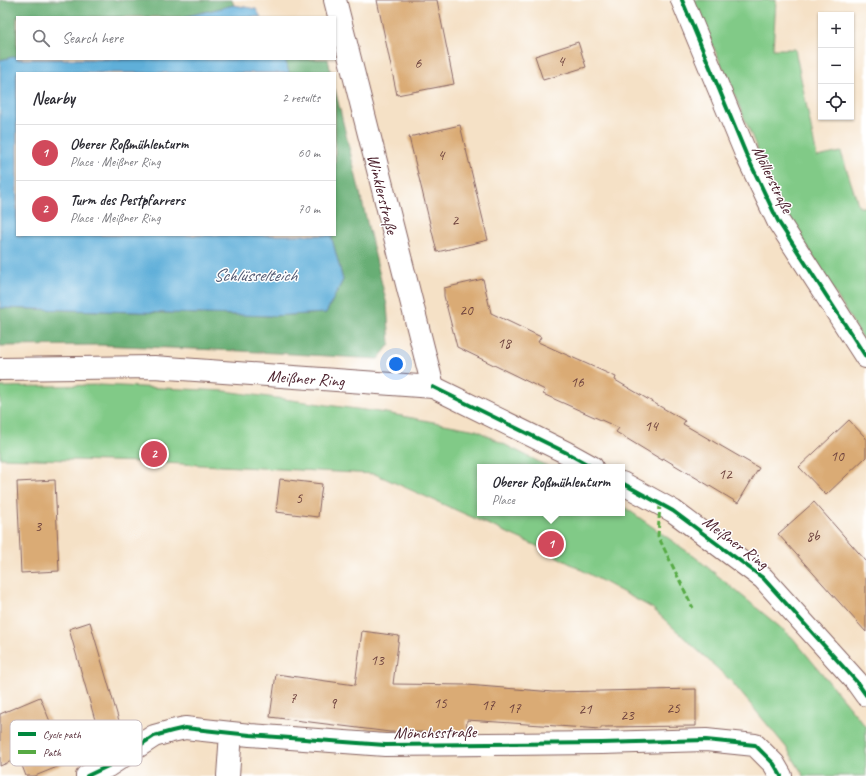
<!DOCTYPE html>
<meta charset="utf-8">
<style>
:root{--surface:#fff;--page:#f2f2f3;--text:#2b2b33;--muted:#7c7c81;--line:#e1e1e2;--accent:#d1495b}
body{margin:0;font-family:Caveat,sans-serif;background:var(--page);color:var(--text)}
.controls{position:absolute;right:12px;top:12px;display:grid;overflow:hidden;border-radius:0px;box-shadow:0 1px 3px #0004}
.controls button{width:36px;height:36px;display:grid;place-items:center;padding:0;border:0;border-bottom:1px solid var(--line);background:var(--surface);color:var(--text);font:20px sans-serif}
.you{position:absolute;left:396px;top:364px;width:14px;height:14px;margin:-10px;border:3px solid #fff;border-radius:50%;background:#1a73e8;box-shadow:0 0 0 6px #1a73e833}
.badge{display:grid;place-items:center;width:26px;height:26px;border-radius:50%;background:var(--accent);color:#fff;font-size:13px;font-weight:700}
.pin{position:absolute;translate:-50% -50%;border:2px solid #fff;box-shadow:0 1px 4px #0006}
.popup{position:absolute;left:477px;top:464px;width:148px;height:52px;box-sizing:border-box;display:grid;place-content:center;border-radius:0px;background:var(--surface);filter:drop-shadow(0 1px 3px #0005);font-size:13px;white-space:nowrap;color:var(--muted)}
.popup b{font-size:15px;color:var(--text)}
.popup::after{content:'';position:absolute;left:50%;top:100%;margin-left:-8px;border:8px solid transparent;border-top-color:var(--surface)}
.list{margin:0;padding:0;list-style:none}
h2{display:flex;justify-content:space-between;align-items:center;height:52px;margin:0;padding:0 16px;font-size:17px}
h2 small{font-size:13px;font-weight:400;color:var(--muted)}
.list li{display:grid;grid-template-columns:26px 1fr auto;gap:12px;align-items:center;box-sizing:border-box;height:56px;padding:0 16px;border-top:1px solid var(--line)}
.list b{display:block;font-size:15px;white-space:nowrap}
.list p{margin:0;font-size:13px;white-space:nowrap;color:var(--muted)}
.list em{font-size:13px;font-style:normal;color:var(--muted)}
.icon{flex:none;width:22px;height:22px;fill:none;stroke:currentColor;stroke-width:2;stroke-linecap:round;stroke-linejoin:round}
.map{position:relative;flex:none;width:866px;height:776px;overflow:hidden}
.search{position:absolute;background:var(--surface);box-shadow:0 1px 3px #0004;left:16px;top:16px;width:320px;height:44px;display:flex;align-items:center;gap:10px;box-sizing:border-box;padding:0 14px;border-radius:0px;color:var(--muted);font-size:15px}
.panel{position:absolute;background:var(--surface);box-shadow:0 1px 3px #0004;left:16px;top:72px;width:320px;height:164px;border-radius:0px}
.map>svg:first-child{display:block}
.green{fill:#81ca87;stroke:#667459}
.forest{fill:#68ae74;stroke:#596650}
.water{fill:#5eafd9;stroke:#546782}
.building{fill:#daab75}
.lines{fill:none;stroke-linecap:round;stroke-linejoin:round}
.minor-casing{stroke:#866361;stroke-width:24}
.major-casing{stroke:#866361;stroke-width:24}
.minor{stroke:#fff;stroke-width:22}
.major{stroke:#fff;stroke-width:22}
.quiet{stroke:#57aa44;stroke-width:3;stroke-dasharray:6 3;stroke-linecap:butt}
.cycleway-casing{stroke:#fff;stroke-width:6}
.cycleway{stroke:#00873e;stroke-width:4}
.labels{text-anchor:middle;stroke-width:3;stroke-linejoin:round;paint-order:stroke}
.number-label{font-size:15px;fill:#6e423e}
.street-label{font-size:17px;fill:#4a1f2b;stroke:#fff}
.water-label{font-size:18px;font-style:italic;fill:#525971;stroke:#fff}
.key{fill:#fff;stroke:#c9bcbf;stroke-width:1}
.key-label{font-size:11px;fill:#4a1f2b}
</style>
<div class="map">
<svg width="866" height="776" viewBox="0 0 866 776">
<rect width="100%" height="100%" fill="#fff"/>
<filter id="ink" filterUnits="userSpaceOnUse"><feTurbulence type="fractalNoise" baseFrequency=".025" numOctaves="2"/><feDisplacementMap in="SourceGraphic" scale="8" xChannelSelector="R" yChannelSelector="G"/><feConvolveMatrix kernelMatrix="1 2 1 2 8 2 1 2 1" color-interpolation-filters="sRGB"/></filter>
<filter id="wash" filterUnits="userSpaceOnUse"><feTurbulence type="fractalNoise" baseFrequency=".012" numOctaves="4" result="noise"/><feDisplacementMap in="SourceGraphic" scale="16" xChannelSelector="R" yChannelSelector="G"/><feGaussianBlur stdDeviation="0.9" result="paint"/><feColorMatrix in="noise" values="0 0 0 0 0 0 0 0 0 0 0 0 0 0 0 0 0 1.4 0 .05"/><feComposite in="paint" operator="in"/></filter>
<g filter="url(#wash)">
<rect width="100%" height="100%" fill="#f5e1c6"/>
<!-- green -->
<path class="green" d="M692,0h84l-3,49h22l22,108 24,-5 18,55h7v137l-88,-145 -50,-120z
M100,385l125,6 161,22 90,17 73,37h-69v46h142v-7l8,5 65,46 97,80 74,90v49h-62l-18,-29 -55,-66 -79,-73 -113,-61 -164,-73 -231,-12 -144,-4v-71z"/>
<!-- forest -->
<path class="forest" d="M0,0h232l2,5 -51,12h-166v39l-17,4z
M285,59h43l3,14h-42z
M335,89l52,216 3,39 -12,15 -137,-8 -141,-6 -100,1v-38l271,8 55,-3 17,-33 -12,-45h4z"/>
<!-- water -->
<path class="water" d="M234,5l22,4 5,8h-78z
M17,56v3h268l4,14h-272v162h314l12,45 -17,33 -55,3 -271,-8v-248z"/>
<g id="blocks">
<!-- building -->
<path class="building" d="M377,0h60l17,84 -57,11z
M578,42l8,25 -43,13 -8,-24z
M460,125l28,115 -51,12 -28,-115z
M483,279l8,34 50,24 -3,5 78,35 -1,3 70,41 -2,3 76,44 -21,35 -75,-45 -1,2 -46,-28 3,-4 -76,-34 2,-4 -88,-43 -13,-51v-8z
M849,420l17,18v19l-40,38 -27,-28z
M146,444l19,1 -2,19 -19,-2z
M280,479l42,5 -4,33 -42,-5z
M55,480l4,91 -38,2 -4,-91z
M814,502l52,59v71l-88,-98z
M90,622l32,109 -21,10 -32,-112z
M362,631l37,5 -6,48 74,1 86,7 143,-3v37l-95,1v2l-134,-9 -1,12h-76l-120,-15 6,-43 79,11z
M40,697l27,66 -32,13h-9l-7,-18 -19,8v-52z"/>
</g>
</g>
<g filter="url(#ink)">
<use href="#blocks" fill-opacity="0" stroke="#866361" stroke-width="1"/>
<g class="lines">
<defs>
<path id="minor" d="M335,0l98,387
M682,0l64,154 32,67 88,136
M87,776l21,-10 46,-30 18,-5 13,-3 65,7 135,10 217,-2 104,-3 49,5 19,19 7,12
M228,776l3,-43"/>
<path id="major" d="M0,369l154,-2 279,20 132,65 27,15
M622,483l51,28 90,67 93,103 10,14"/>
</defs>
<!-- minor casing -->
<use href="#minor" class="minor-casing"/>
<!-- major casing -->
<use href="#major" class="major-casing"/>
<!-- minor -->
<use href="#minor" class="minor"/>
<!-- major -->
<use href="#major" class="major"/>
<!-- quiet -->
<path class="quiet" d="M660,504l-2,32 35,72"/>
<defs>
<path id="cycleway" d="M682,0l64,154 32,67 88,136
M433,387l132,65 27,15
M622,483l51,28 90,67 93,103 10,14
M87,776l21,-10 46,-30 18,-5 13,-3 65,7 135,10 217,-2 104,-3 49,5 19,19 7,12"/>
</defs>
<!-- cycleway casing -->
<use href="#cycleway" class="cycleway-casing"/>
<!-- cycleway -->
<use href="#cycleway" class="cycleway"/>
</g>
</g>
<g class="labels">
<!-- number labels -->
<g class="number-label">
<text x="561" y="66">4</text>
<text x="418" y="68">6</text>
<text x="441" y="160">4</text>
<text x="455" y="225">2</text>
<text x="466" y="315">20</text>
<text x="504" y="348">18</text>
<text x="577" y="387">16</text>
<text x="651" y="431">14</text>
<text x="837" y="461">10</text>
<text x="725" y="479">12</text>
<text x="299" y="503">5</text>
<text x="38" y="531">3</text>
<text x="813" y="541">8b</text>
<text x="377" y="665">13</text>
<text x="293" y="703">7</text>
<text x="333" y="708">9</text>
<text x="440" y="708">15</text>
<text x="488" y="710">17</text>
<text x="514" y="713">17</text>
<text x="673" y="713">25</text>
<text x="585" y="714">21</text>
<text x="627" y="720">23</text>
</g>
<!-- street labels -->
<g class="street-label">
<text transform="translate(773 179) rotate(64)" y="6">Möllerstraße</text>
<text transform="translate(383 194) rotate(76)" y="6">Winklerstraße</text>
<text transform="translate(306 378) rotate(4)" y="6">Meißner Ring</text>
<text transform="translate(736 542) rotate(37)" y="6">Meißner Ring</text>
<text transform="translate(435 732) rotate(-1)" y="6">Mönchsstraße</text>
</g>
<!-- water labels -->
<g class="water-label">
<text x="255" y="281">Schlüsselteich</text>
</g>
</g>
<!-- legend -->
<rect x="10" y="720" width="132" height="46" rx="6" class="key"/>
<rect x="18" y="732" width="18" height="4" fill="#00873e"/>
<rect x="18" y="750" width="18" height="4" fill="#57aa44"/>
<g class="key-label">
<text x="43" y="738">Cycle path</text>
<text x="43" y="756">Path</text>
</g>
</svg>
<div class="controls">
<button>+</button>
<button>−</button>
<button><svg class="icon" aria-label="locate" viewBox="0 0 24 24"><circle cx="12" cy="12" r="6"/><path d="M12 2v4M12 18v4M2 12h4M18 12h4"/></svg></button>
</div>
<div class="you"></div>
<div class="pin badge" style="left:551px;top:544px">1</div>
<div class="popup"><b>Oberer Roßmühlenturm</b>Place</div>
<div class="pin badge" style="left:154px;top:454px">2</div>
<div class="search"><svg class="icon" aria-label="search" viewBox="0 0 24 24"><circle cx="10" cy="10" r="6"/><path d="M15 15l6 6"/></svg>Search here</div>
<section class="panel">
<h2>Nearby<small>2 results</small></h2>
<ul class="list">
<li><span class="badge">1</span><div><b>Oberer Roßmühlenturm</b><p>Place · Meißner Ring</p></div><em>60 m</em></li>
<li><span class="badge">2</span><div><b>Turm des Pestpfarrers</b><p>Place · Meißner Ring</p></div><em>70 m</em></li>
</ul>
</section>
</div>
